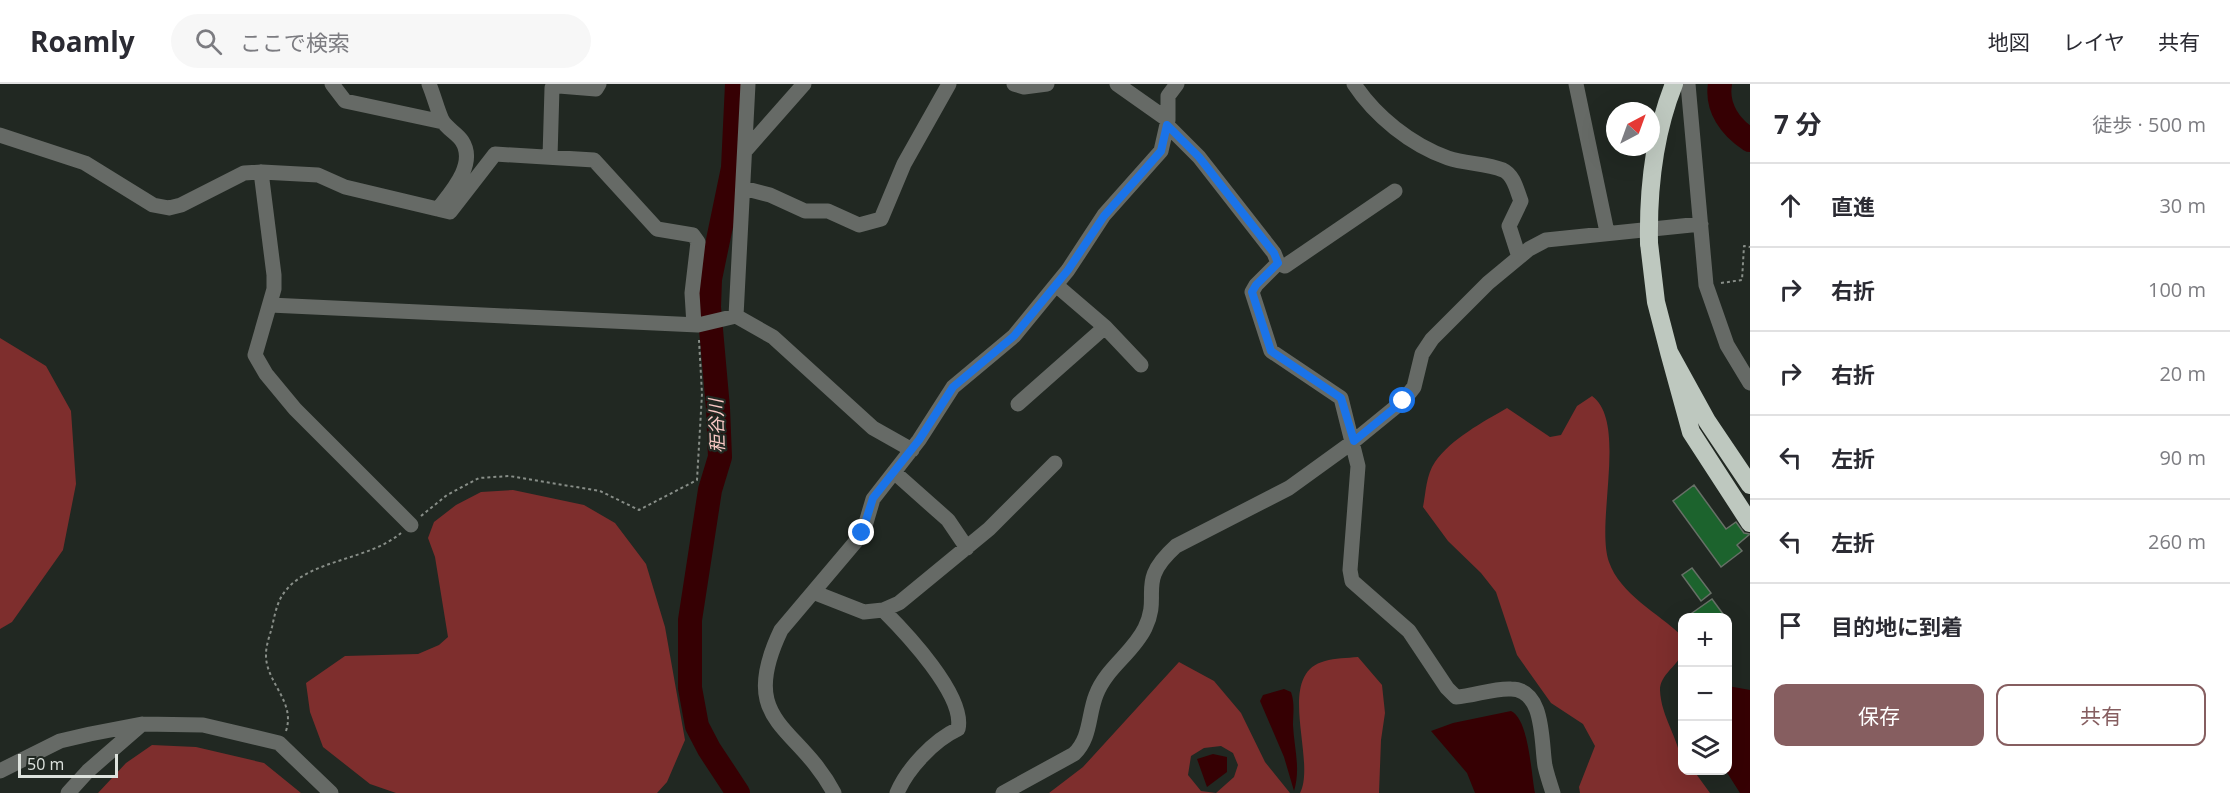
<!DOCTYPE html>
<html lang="ja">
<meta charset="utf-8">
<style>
:root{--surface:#fff;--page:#f7f7f7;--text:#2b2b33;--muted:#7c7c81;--line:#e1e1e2;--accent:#865e60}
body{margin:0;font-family:"Open Sans","Noto Sans JP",sans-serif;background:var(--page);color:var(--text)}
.controls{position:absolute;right:18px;bottom:18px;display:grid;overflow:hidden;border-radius:12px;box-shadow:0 6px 24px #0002}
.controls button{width:54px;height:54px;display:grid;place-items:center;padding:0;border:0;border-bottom:2px solid var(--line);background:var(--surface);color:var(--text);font:30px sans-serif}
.compass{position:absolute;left:1606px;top:18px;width:54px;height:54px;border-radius:50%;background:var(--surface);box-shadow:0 6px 24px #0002;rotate:41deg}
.scale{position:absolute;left:18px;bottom:15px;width:100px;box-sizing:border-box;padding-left:6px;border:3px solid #dde2dd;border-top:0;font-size:16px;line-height:21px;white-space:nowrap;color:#dde2dd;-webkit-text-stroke:4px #212822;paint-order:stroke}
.stop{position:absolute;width:18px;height:18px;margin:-14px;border:4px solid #1a73e8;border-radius:50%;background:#fff}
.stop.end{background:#1a73e8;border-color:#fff;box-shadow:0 2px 6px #0008}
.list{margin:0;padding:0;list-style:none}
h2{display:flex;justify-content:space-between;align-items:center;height:78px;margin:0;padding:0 24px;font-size:26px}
h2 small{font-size:20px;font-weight:400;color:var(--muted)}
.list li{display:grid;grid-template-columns:39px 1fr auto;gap:18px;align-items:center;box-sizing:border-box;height:84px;padding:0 24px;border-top:2px solid var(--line)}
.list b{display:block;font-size:22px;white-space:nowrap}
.list em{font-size:20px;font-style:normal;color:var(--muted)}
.actions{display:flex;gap:12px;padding:18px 24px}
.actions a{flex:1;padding:14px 0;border:2px solid var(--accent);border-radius:12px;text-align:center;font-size:21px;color:var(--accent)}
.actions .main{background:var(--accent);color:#fff}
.icon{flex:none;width:33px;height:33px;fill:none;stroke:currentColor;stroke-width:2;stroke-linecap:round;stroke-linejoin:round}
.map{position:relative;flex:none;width:1750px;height:709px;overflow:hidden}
header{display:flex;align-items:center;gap:36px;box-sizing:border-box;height:84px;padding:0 30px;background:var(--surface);border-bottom:2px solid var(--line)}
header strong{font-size:28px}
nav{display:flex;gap:33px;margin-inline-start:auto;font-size:21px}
.search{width:420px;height:54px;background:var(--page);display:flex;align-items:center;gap:15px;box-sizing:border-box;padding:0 21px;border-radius:33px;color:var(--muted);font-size:22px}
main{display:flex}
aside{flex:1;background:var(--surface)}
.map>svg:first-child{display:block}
.forest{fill:#7e2e2d;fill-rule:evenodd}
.water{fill:#360003}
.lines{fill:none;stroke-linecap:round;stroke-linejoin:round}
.river{stroke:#360003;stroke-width:24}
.building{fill:#1c632d;stroke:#677067;stroke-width:1.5}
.path{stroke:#888e88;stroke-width:2;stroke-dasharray:3 3;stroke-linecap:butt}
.minor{stroke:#666a66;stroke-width:15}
.highway{stroke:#bec8bf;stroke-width:18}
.highway-bridge{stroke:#bec8bf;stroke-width:18}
.route{stroke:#1a73e8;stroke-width:8}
.labels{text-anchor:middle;stroke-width:4.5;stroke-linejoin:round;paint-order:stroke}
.water-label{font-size:18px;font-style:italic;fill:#fbcac6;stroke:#212822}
</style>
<header>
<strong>Roamly</strong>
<div class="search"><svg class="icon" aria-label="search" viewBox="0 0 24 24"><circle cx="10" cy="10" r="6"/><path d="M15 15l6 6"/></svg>ここで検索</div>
<nav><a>地図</a><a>レイヤ</a><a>共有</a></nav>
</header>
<main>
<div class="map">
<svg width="1750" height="709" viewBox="0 0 1750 709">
<rect width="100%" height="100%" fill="#212822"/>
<!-- forest -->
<path class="forest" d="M0,254l46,28 25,45 5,73 -13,66 -51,72 -12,7z
M1592,312c36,26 3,126 17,166 11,32 49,51 73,74 1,5 2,14 -1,19 -5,12 -21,20 -21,35 1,29 22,52 22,80l12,1 16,22h-130l-1,-6 16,-41 -12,-22 -32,-21 -34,-48 -21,-63 -15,-19 -33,-32 -25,-34c3,-15 3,-32 12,-45 16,-23 48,-40 72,-54l43,29 11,-2 16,-29z
M513,406l71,15 31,18 31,41 19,63 20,113 -18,42 -10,11h-261l-26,-9 -47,-37 -13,-35 -4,-29 39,-27 73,-2 21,-9 9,-8 -13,-80 -7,-19 6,-16 22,-17 25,-13z
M1358,573l24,28 3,28 -4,27 -2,53h-79c17,-33 -26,-119 25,-132 10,-3 22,-3 33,-4z
M1179,578l35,19 27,32 24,49 25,31h-241l34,-26zM1221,662l12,7 5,12 -4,12 -18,16 -15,-2 -13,-16 3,-19 13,-8z
M152,661l44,2 68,16 37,30h-203l28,-30z"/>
<!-- water -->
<path class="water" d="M1728,602l22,4v103h-10l-14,-22z
M1284,605l7,3c4,12 2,21 2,33 1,23 8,43 1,66l-10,-34 -24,-56 3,-6z
M1511,627c18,8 20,63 24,82h-60l-8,-20 -36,-42 22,-8z
M1213,670l14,3v15l-20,15 -10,-28z"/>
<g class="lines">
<!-- river -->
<path class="river" d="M737,0l-4,84 -23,111 -1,28 9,101 2,49 -10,33 -20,130v68l7,38 12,23 29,44
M1720,0c-4,24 11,44 30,56"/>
</g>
<!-- building -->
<path class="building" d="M1694,401l32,44 10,-7 8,11 6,1 -13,11 5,6 -21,16 -48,-66z
M1692,484l19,25 -10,8 -19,-26z
M1712,515l14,19h-41z"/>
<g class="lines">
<!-- path -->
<path class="path" d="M1721,199l21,-3 2,-34 6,1
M421,432l26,-21 32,-17 30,-2 91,15 39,19 58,-30 5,-86 -3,-54
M286,647c10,-30 -21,-49 -20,-77 0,-9 4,-19 6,-27 3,-13 5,-27 15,-38 26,-30 82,-29 114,-56"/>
<!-- minor -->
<path class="minor" d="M332,0l13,17 98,21
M429,0c5,12 8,25 13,36 5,9 15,13 20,21 15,23 -11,51 -24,68
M1014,0l10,3 23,-3
M1117,0l51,36
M1354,0c21,32 57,61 94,74 17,6 38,5 55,12 11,5 14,21 18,31l-12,25 10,31
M1576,0l31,148
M1688,0l18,201 21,60 23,38
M1167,41l32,32 75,96 4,10 -22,22 -4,7 19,59 70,47 17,68 -8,104 2,11 57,50 38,57 9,9c18,-1 37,-9 55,-8 34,0 30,54 34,77 2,9 5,18 8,27
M0,51l85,28 68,42 16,3 12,-3 63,-32 18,-1 56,3 27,12 105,25 45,-58 99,6 63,69 36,6 5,7 -6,51 2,32
M745,67l59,-67
M550,73l2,-69 7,-2 37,3 3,-5
M261,88l13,103v14l-19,66 11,19 29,35 116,116
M743,104l27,7 35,16h23l31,14 22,-6 23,-55 45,-80
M1278,179l7,3 110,-75
M1056,201l49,42 36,38
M270,221l428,20 38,-9 37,21 100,91 39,22
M736,232l12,-232
M1018,320l87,-77
M894,388l54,48 19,28
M813,508l51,20 19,-2c22,22 83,86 75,119 -24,11 -51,40 -61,64
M883,526l16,-7 90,-74 66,-66
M0,687l60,-30 30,-7 52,-10 61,1 76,18 52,50
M68,709l20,-22 54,-47
M834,709c-36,-69 -98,-69 -53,-163l82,-97 10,-34 46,-59 34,-53 61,-51 54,-66 36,-55 57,-64 7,-31v-24l9,-12
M1003,709l71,-39c17,-16 14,-39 22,-59 10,-27 37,-42 49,-67 17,-35 -10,-45 31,-82l113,-58 65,-47 49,-40 11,-14 8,-33 10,-15 56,-56 41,-34 17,-9 155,-16"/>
<!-- highway -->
<path class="highway" d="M1649,159l7,59 13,50
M1750,401l-43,-64 -38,-69 22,80 59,91"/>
<!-- highway-bridge -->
<path class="highway-bridge" d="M1649,159c-1,-54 5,-109 25,-159"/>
</g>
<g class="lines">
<!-- route -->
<path class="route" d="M862,449l11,-35 46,-58 34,-53 61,-51 54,-66 36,-54 57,-65 6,-26 32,32 75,96 4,10 -22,22 -4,7 19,59 70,47 13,43 49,-40"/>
</g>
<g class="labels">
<!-- water labels -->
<g class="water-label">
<text transform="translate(717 342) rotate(-92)" y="6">秬谷川</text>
</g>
</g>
</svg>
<div class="controls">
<button>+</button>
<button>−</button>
<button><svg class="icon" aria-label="layers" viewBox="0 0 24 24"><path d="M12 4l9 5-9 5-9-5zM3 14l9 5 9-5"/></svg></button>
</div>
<svg class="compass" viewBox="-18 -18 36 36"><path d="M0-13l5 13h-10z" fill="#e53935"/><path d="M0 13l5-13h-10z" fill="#7c7c81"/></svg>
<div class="scale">50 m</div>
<div class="stop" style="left:1403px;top:317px"></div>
<div class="stop end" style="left:862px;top:449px"></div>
</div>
<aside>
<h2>7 分<small>徒歩 · 500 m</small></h2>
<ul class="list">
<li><svg class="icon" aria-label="ahead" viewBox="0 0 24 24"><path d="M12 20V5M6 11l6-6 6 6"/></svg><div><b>直進</b></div><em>30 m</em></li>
<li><svg class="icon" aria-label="right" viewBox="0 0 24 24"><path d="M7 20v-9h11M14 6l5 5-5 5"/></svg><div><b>右折</b></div><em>100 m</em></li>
<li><svg class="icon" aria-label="right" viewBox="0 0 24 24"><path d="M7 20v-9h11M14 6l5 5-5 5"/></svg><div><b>右折</b></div><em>20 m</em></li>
<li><svg class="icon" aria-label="left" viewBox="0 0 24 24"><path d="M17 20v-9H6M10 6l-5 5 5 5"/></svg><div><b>左折</b></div><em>90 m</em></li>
<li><svg class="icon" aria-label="left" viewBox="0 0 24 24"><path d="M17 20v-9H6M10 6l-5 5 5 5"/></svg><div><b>左折</b></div><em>260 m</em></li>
<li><svg class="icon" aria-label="arrive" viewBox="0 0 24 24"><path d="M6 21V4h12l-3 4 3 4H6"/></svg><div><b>目的地に到着</b></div></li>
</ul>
<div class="actions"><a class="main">保存</a><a>共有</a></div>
</aside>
</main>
